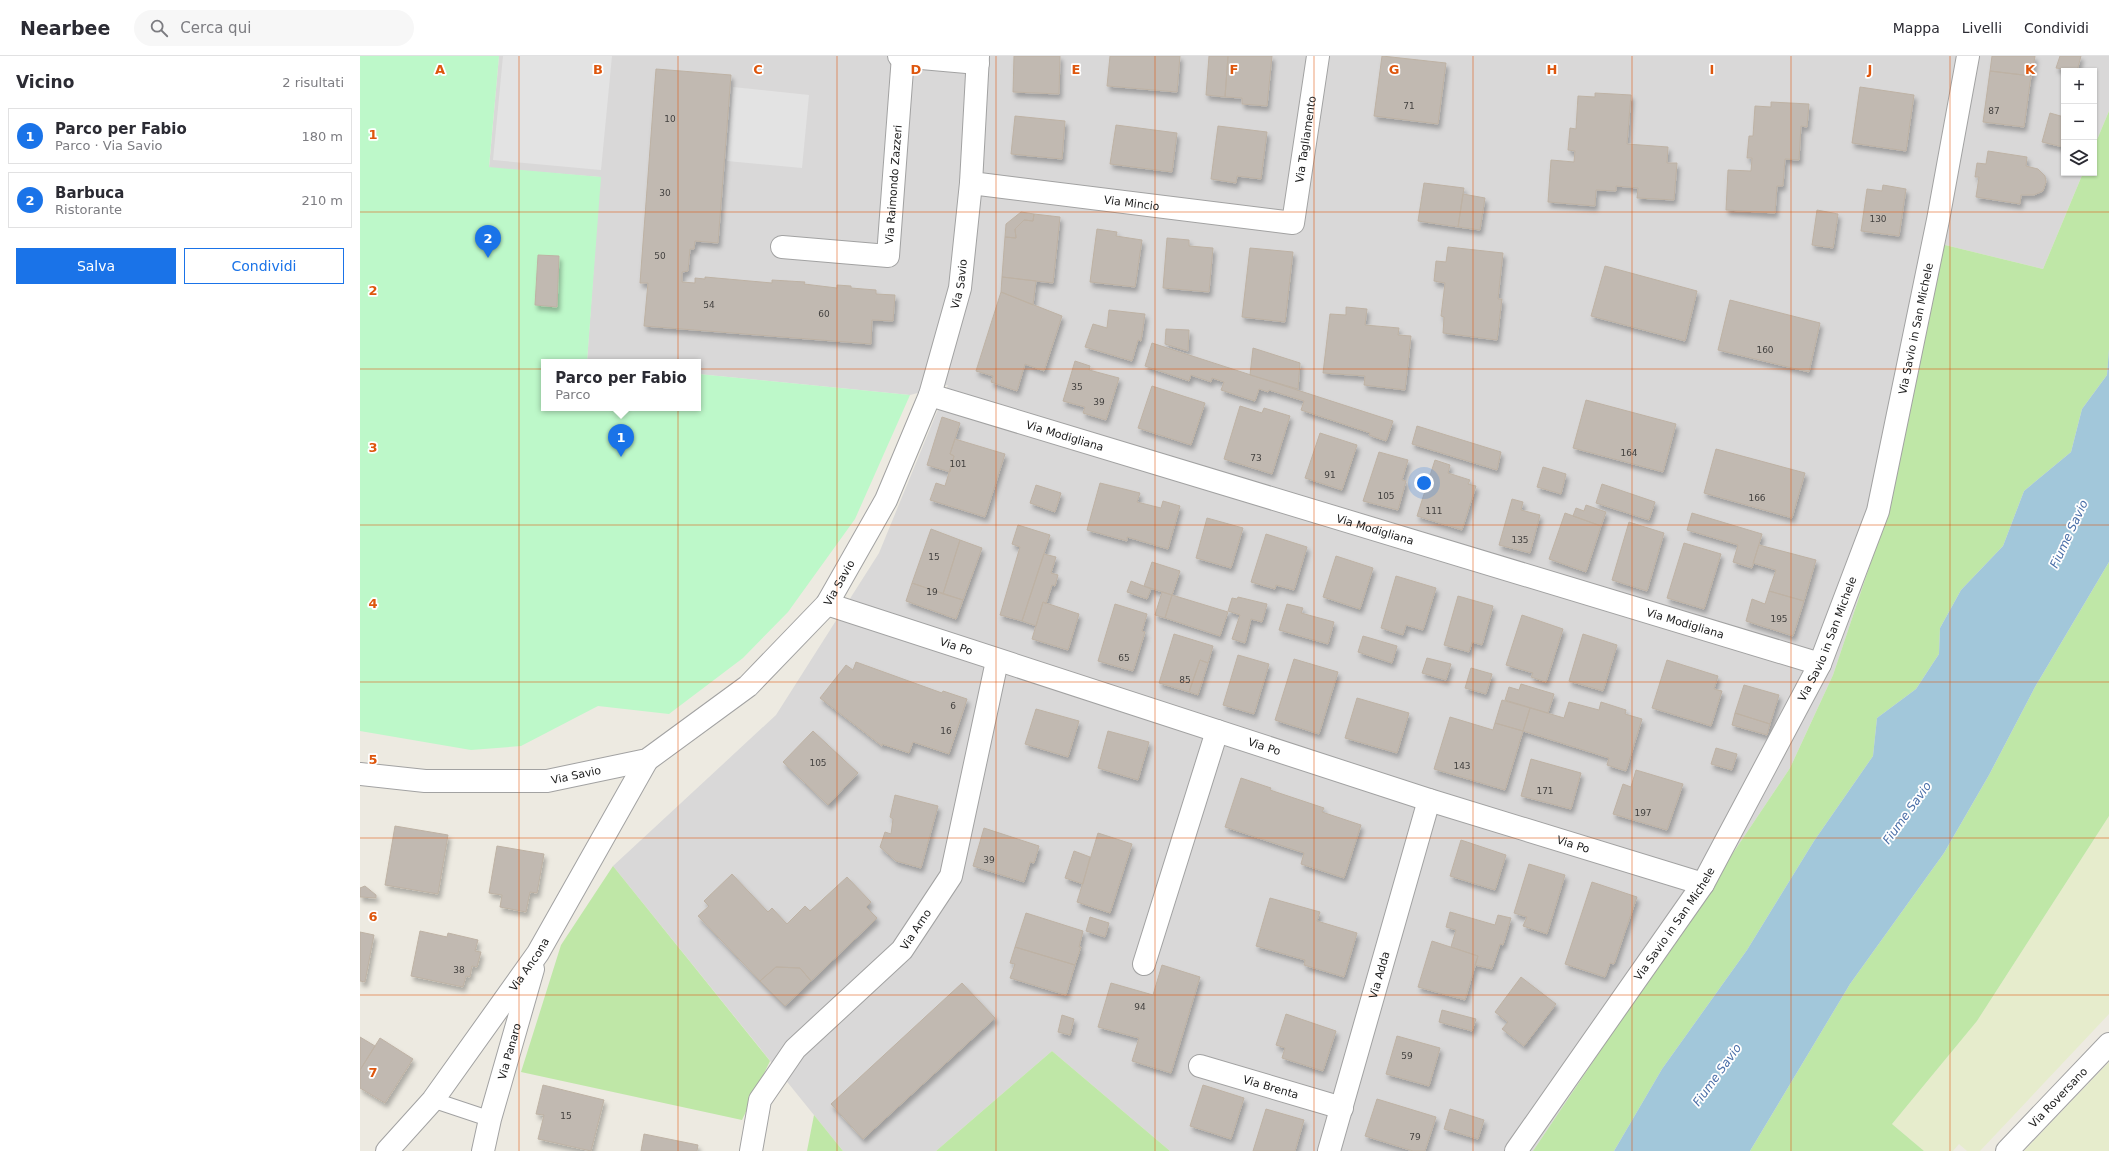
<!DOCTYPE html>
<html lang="it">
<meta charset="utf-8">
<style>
:root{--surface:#fff;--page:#f7f7f7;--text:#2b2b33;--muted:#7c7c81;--line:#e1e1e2;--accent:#1a73e8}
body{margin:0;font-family:"DejaVu Sans",sans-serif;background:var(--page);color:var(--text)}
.controls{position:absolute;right:12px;top:12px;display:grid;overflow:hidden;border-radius:0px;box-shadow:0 1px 3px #0004}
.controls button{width:36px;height:36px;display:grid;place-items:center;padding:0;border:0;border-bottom:1px solid var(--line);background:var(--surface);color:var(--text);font:20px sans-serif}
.you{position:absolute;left:1064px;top:427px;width:14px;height:14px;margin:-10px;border:3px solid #fff;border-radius:50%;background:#1a73e8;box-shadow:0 0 0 6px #1a73e833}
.badge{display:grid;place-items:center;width:26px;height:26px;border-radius:50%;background:var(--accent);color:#fff;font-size:13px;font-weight:700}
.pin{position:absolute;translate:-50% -33px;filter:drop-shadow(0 1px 2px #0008)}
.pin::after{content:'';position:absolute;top:21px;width:14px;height:12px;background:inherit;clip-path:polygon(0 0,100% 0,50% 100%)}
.popup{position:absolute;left:181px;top:303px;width:160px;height:52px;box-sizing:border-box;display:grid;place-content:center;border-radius:0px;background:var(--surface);filter:drop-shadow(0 1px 3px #0005);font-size:13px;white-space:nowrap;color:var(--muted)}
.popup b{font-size:15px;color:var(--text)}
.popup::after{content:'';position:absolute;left:50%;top:100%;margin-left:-8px;border:8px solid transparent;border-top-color:var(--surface)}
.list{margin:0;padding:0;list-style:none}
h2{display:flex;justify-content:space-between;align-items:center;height:52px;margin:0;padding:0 16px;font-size:17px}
h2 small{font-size:13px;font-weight:400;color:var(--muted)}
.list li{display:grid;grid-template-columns:26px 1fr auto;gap:12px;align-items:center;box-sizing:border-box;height:56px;margin:0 8px 8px;padding:0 8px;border:1px solid var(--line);border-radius:0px}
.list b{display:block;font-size:15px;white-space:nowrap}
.list p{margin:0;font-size:13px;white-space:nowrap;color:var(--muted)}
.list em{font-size:13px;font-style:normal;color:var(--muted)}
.actions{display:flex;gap:8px;padding:12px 16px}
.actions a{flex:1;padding:9px 0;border:1px solid var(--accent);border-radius:0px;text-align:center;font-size:14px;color:var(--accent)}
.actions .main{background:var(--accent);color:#fff}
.icon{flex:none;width:22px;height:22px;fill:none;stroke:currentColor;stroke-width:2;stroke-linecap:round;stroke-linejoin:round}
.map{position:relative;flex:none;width:1749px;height:1095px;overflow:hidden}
header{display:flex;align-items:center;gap:24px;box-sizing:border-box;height:56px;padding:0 20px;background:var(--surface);border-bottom:1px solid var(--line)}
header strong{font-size:19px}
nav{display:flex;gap:22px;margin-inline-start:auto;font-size:14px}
.search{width:280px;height:36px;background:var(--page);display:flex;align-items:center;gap:10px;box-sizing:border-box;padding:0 14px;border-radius:22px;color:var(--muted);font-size:15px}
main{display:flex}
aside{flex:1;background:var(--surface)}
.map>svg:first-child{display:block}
.residential{fill:#d9d8d8}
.farmland{fill:#e6eccc}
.grass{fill:#bfe7a7}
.park{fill:#bdf8c9}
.parking{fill:#e3e3e3}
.water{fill:#a2c7da}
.building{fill:#c1b9b1;stroke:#beb2a4;filter:url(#shadow)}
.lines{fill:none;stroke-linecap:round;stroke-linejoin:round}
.service-casing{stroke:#a2a2a2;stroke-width:17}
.minor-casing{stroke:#a2a2a2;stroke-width:24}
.tertiary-casing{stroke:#a2a2a2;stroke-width:24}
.service{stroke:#fff;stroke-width:15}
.minor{stroke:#fff;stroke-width:22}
.tertiary{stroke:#fff;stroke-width:22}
.grid{fill:none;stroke:#de560d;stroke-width:1;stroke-opacity:0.55}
.labels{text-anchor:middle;stroke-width:3.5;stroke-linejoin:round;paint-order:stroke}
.number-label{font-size:9px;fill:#444240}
.street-label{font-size:11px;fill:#1b1b1b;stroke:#fff}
.water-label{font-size:12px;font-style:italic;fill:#4b6fa8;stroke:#fff}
.grid-label{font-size:13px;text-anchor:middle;font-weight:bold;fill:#de560d;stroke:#fff;stroke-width:3.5;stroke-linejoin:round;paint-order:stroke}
</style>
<header>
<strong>Nearbee</strong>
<div class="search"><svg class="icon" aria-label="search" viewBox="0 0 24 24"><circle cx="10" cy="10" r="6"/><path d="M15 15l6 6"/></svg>Cerca qui</div>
<nav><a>Mappa</a><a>Livelli</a><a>Condividi</a></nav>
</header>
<main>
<aside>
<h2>Vicino<small>2 risultati</small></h2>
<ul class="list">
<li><span class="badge">1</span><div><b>Parco per Fabio</b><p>Parco · Via Savio</p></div><em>180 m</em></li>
<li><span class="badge">2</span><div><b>Barbuca</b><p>Ristorante</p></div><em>210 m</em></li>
</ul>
<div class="actions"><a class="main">Salva</a><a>Condividi</a></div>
</aside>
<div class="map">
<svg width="1749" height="1095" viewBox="0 0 1749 1095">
<defs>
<filter id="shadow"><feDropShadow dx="2.5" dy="4.5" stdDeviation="2" flood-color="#0004"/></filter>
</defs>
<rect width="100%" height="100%" fill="#edeae1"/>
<!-- residential -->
<path class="residential" d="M139,0h1610v55l-15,36v-76h-30v102h19l-40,96 -102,-25 -55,273 -53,158 -43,93 -257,383h-363l-118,-100 -116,100h-93l-230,-285 163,-151 103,-162 69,-168 -38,10 -212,-21v-12h-111l13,-185 -111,-9z"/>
<!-- farmland -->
<path class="farmland" d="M1749,760v198l-129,137h-13l-8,-7 -6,7h-29l-32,-27 85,-103z
M1749,1006v89h-85z"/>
<!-- grass -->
<path class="grass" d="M1749,55v238l-2,26 -25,34 -11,43 -47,39 -21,55 -42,44 -21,38 -1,26 -23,35 -39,29 -4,38 -59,85 -67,109 -85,119 -48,82h-81l257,-383 43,-93 53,-158 55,-273 102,25 40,-96h11v-26z
M1749,506v254l-132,205 -85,103 32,27h-174l100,-167 94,-131 45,-78 46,-88z
M253,810l157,195 -28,59 -221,-48 40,-127z
M692,995l118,100h-234z
M454,1059l29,36h-36z"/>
<!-- park -->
<path class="park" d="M0,0h139l-10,111 112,10 -14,185h-43v46h154v-34l212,21 -55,124 -67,93 -45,46 -74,56 -71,-8 -77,40 -50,4 -111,-19z"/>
<!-- parking -->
<path class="parking" d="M143,0h109l-11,114 -108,-10z
M373,31l76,8 -7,73 -75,-7z"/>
<!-- water -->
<path class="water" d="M1749,293v213l-74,125 -46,88 -45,78 -94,131 -100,167h-136l48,-82 85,-119 67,-109 59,-85 4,-38 39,-29 23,-35 1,-26 21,-38 42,-44 21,-55 47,-39 11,-43 25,-34z"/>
<!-- building -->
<path class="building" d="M654,0h46l-1,38 -46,-2z
M750,0h70l-3,36 -70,-6z
M849,0h19l-3,41 -19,-2z
M868,0h44l-5,50 -25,-2v-6l-17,-1z
M1022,0l64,7 -8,61 -64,-8z
M1632,0h43l-3,20 -42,-5z
M1700,0h21l-4,15 -21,-3z
M296,13l75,6 -13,168 -23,-2 -1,8h-4l-2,22 -6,1v10l13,1v-5l10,1v-2l67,6v-3l33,2 -1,2 33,4v-3l14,1v2l25,2v4l19,1 -2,26 -21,-1 -1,24 -227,-18 4,-43h-8z
M1630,15l41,5 -7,51 -41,-5z
M1500,31l54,8 -8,56 -54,-8z
M1235,37l36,2 -4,49 41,3 -1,16h10l-3,37 -37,-2 1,-10 -22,-2v5l-20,-1 -1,16 -47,-4 3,-42 23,2 1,-11 -7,-1 2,-22 6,1 2,-33 17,1z
M1411,46l38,2 -2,23 -6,-1 -2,34 -14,-1 -2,27h-6l-2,27 -49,-3 2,-40 23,1 1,-13h-5l2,-22h4l2,-30 16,1z
M1690,57l14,4 -1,30 -21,-5z
M655,60l50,5 -3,38 -51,-5z
M756,69l61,8 -5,39 -62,-8z
M858,70l49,6 -6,47 -24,-3 -1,7 -25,-4z
M1628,95l39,6 -1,9 12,3 7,7 1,6 -3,9 -9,4h-13l-1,9 -44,-7 3,-20h-4l2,-14 9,1z
M1064,127l40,5 -6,39 -40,-6z
M1523,129l23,4 -7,47 -38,-5 6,-42 15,2z
M1103,138l22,4 -5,32 -22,-3z
M1457,154l21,4 -5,34 -21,-3z
M661,156l13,2 -1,7 -9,-1 -9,9 1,9 -11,-1 1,-13z
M674,158l26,3 -7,66 -51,-6 3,-40 11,1 -1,-9 9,-9 9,1z
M737,173l20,3 -1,4 26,4 -7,47 -45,-5z
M807,182l22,2v6l24,2 -4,44 -46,-4z
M1088,191l55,6 -5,46h4l-5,41 -54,-7 1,-16 -3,-1 4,-33 -11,-2 2,-20 10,1z
M890,192l43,4 -8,70 -43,-5z
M178,199l21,1 -2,51 -22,-2z
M1245,210l92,25 -12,50 -94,-25z
M642,221l34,4 -3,24 -32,-13z
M641,236l61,24 -18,55 -19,-7 -8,27 -26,-9 2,-6 -17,-5z
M1370,244l90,23 -11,49 -91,-22z
M986,251l21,2 -2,16 34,3 -1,7 13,1 -6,54 -41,-5 1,-9 -42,-3 7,-59 16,1z
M749,254l36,4 -4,27 -3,-1 -6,21 -47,-14 8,-23 14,4z
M806,273l23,1 -1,21 -23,-7z
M792,287l241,78 -7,20 -17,-6 1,-2 -69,-23 3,-9 -35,-11 -1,2 -9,-3 -4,12 -34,-11 3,-8 -12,-4 -1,4 -20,-7 -2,6 -44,-15z
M893,292l47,15 -2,26 -48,-14z
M715,305l15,5 -1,4 30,8 -13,42 -23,-7 2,-6 -22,-6z
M792,330l53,17 -14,42 -53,-17z
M1226,344l90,24 -13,48 -90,-24z
M880,350l22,7 2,-5 26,8 -18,58 -48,-15z
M582,361l18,6 -10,31 4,2 -4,16 -23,-7z
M1057,370l84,26 -4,18 -85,-26z
M960,377l37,12 -15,45 -37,-12z
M595,383l50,15 -20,63 -55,-17 6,-17 9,3 9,-30 -4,-2z
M1356,393l89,24 -13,45 -88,-25z
M1019,396l29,8 -6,20 4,1 -8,29 -35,-9z
M1075,404l15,5 -2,8 22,7 -2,4 8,2 -14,44 -45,-14z
M1183,411l23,7 -5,20 -24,-7z
M740,427l40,10 -3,9 24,6 2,-7 17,5 -12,43 -41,-12v4l-40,-11z
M1242,428l53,18 -6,18 -53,-17z
M676,429l25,8 -6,19 -25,-9z
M1152,443l11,3 -2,8 19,5 -10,38 -31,-8z
M1226,449l20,7 -5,14 -28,-10 3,-8 8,3z
M1205,457l36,13 -15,46 -37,-13z
M1332,457l70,21 -10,34 -19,-6 5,-17 -51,-15z
M847,462l36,10 -12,40 -35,-10z
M1269,466l35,11 -17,58 -35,-11z
M658,469l32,10 -28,86 -22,-6 20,-68 -8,-3z
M571,473l29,11 -17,54 -31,-11z
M906,478l41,13 -13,43 -18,-5 -1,4 -24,-7z
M600,484l22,8 -19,52 -20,-6z
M1324,487l37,11 -17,55 -37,-11z
M1399,489l57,15 -12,41 -35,-10 7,-21 -23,-7z
M684,498l12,3 -5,16 7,2 -3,11 -3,-1 -6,19 -3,-2 -7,24 -14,-5z
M976,500l37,12 -13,41 -37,-12z
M792,506l28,9 -8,24 -28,-9z
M1036,520l40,12 -13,42 -17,-5 -3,10 -22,-7z
M771,525l20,8 -4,10 -20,-7z
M552,527l51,17 -7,19 -50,-18z
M1409,535l35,10 -11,35 -47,-15 6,-22 13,5z
M802,536l10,3 -7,23 -10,-3z
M812,539l56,17 -8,24 -55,-18z
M1098,540l35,10 -11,39 -10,-3 -3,10 -25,-7z
M878,541l29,7 -5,18 -11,-3 -6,24 -13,-4 8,-24 -12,-4 4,-13 5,1z
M683,546l36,12 -11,36 -36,-11z
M755,548l32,10 -5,17 3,1 -12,39 -35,-10z
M927,548l16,4 -2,5 33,9 -6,22 -49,-14z
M1162,559l41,14 -17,53 -15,-5 2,-4 -27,-8z
M814,578l39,12 -5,17 -8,-3 -11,32 -30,-9z
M1223,578l34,11 -14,46 -34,-10z
M1003,580l34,10 -5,17 -34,-11z
M878,599l31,9 -15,50 -31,-9z
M1067,602l24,6 -5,16 -24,-7z
M934,603l44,13 -19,62 -44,-14z
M840,604l8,3 -10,32 -9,-3z
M1307,604l51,16 -4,13 8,2 -11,35 -59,-18z
M496,606l86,31 1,-2 24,8 -18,55 -36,-12 -4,11 -27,-9v2l-62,-48 26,-33 7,5z
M1111,612l21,6 -6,20 -21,-6z
M1161,628l33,10 -6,19 -43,-13 4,-13 10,3z
M1384,629l35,10 -9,29 -35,-11z
M997,642l52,15 -12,40 -52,-15z
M1142,644l28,8 -7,23 -28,-8z
M1209,646l30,8 2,-8 25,8 -1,4 17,5 -16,52 -19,-6 2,-7 -86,-27 7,-23 34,10z
M676,653l43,12 -11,36 -43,-13z
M1375,657l35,11 -3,11 -35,-10z
M1090,661l43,13 2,-7 28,8 -18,59 -71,-21z
M453,675l45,42 -30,32 -45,-43z
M748,675l41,11 -11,38 -40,-12z
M1356,692l21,6 -5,16 -21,-6z
M1171,703l50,14 -10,36 -50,-13z
M1276,714l47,14 -16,46 -54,-16 10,-30 8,3z
M881,722l30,10 -1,2 54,18 -2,4 39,13 -17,53 -43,-14 3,-11 -79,-26z
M535,739l43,11 -17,62 -25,-7 -16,-14 5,-15 6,2 2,-15 -3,-2z
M35,770l53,9 -10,59 -53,-9z
M624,772l55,18 -5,17 -4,-1 -6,20 -51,-16z
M738,777l34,11 -22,69 -33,-11z
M1101,784l45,15 -11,35 -45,-14z
M137,790l47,8 -7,39 -7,-1 -4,20 -26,-5 2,-12 -13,-2z
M714,795l16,6 -7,27 -18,-6z
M1169,808l36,11 -18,59 -24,-8 4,-9 -13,-4z
M372,818l36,38 4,-4 15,16 18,-18 5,5 37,-34 24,25 -5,5 11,11 -66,63 -11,-13 -24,-1 -16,14 -62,-65 11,-10 -5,-5z
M1232,826l45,15 -23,67 -4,-1 -5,14 -40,-13z
M5,830l11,9v3l-16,-1v-9z
M910,842l50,14 -3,9 40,12 -13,44 -40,-12 1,-5 -49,-14z
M1090,856l45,13 3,-10 13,3 -8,27 -3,-1 -8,25 -17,-4 3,-9 -27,-9 5,-17 -10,-3z
M666,857l57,18 -4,16h2l-6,18 -60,-18z
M730,861l19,6 -4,14 -19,-6z
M60,875l27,6 1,-4 30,7 -3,11 6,1 -4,15 -5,-1 -2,11 -4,-1 -3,11 -52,-11z
M0,876l14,3 -9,47 -5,-1z
M1072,885l46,15 -13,44 -47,-13z
M655,891l60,18 -9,30 -56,-17 5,-14 -5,-1z
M802,909l38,12 -29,96 -39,-12 7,-23 -41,-11 13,-44 42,12z
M416,911l24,1 11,13 -26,25 -25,-25z
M1161,921l35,27 -32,42 -22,-17 6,-7 -13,-10z
M602,927l33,35 -132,121 -32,-35z
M1082,954l34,9 -4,12 -33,-9z
M926,958l50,17 -13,40 -41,-13 3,-10 -9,-3z
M702,959l12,4 -4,16 -12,-3z
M1037,980l43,12 -11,38 -43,-12z
M0,981l15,9 -15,24z
M20,982l33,21 -28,44 -25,-15v-18z
M183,1029l61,15 -13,51 -53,-12 6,-24 -8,-1z
M843,1029l41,13 -13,41 -41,-13z
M1017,1043l59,18 -11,34h-12l-48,-15z
M906,1053l38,11 -9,31h-42z
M1090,1053l34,11 -6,19 -34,-10z
M284,1078l54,11 -1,6h-56z"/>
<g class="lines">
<defs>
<path id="service" d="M73,1044l57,19"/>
<g id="minor">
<path d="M539,0l79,7"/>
<path id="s1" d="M611,127l322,40 25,-167"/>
<path id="s2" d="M422,191l106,9 15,-200"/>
<path id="s3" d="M570,339l890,269"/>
<path id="s4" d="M467,548l602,196 274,84"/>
<path d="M784,908l73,-233"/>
<path id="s5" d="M840,1010l142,42"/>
<path id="s6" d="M27,1095l46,-51 105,-147 109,-193"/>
<path id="s7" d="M123,1095l7,-32 43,-150"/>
<path id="s8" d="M391,1095l9,-51 35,-51 107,-99 49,-74 46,-215"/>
<path id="s9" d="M969,1095l100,-351"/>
<path id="s10" d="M1156,1095l187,-267 117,-220 58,-153 60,-291 30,-164"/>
<path id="s11" d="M1647,1095l102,-107"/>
</g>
<g id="tertiary">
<path id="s12" d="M0,718l65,7h122l100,-21 101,-74 79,-82 59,-104 44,-105 30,-107 11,-105 7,-127"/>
</g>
</defs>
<!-- service casing -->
<use href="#service" class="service-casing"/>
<!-- minor casing -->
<use href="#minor" class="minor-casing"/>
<!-- tertiary casing -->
<use href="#tertiary" class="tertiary-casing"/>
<!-- service -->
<use href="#service" class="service"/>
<!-- minor -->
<use href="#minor" class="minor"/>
<!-- tertiary -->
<use href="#tertiary" class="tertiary"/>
</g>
<!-- grid -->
<path class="grid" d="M159,0v1095M318,0v1095M477,0v1095M636,0v1095M795,0v1095M954,0v1095M1113,0v1095M1272,0v1095M1431,0v1095M1590,0v1095M0,156h1749M0,313h1749M0,469h1749M0,626h1749M0,782h1749M0,939h1749"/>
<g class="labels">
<!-- number labels -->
<g class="number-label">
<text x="1049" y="53">71</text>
<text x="1634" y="58">87</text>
<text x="310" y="66">10</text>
<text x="305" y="140">30</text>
<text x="1518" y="166">130</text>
<text x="300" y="203">50</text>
<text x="349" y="252">54</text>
<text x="464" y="261">60</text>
<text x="1405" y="297">160</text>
<text x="717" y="334">35</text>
<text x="739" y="349">39</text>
<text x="1269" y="400">164</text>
<text x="896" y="405">73</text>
<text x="598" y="411">101</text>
<text x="970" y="422">91</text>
<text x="1026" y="443">105</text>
<text x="1397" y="445">166</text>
<text x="1074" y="458">111</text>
<text x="1160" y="487">135</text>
<text x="574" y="504">15</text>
<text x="572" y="539">19</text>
<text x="1419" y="566">195</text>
<text x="764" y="605">65</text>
<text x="825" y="627">85</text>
<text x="593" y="653">6</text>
<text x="586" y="678">16</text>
<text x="458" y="710">105</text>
<text x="1102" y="713">143</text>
<text x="1185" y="738">171</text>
<text x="1283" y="760">197</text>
<text x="629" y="807">39</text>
<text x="99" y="917">38</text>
<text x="780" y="954">94</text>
<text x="1047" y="1003">59</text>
<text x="206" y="1063">15</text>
<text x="1055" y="1084">79</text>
</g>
<!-- street labels -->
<g class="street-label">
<text dy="4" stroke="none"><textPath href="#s1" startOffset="409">Via Tagliamento</textPath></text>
<text dy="4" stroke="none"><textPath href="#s2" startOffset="178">Via Raimondo Zazzeri</textPath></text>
<text dy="4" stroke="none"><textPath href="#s1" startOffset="162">Via Mincio</textPath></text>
<text dy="4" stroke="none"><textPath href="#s12" startOffset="877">Via Savio</textPath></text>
<text dy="4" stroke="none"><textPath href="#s10" startOffset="925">Via Savio in San Michele</textPath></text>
<text dy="4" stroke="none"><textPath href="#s3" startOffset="141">Via Modigliana</textPath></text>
<text dy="4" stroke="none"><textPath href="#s3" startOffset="465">Via Modigliana</textPath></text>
<text dy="4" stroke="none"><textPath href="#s12" startOffset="553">Via Savio</textPath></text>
<text dy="4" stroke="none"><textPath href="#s3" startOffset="789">Via Modigliana</textPath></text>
<text dy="4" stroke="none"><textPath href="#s10" startOffset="601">Via Savio in San Michele</textPath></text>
<text dy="4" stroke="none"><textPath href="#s4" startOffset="136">Via Po</textPath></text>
<text dy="4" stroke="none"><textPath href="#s4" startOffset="460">Via Po</textPath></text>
<text dy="4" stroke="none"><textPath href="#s12" startOffset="217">Via Savio</textPath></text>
<text dy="4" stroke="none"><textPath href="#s4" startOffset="784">Via Po</textPath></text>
<text dy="4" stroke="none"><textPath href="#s10" startOffset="277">Via Savio in San Michele</textPath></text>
<text dy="4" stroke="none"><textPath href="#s8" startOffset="284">Via Arno</textPath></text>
<text dy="4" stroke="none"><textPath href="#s6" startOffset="235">Via Ancona</textPath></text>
<text dy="4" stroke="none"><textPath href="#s9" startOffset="183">Via Adda</textPath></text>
<text dy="4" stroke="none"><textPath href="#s7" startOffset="103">Via Panaro</textPath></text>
<text dy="4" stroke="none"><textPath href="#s5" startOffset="74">Via Brenta</textPath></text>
<text dy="4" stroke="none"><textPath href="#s11" startOffset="74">Via Roversano</textPath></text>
</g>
<!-- water labels -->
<g class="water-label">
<text transform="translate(1709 478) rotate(-65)" y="4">Fiume Savio</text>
<text transform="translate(1547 757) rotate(-54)" y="4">Fiume Savio</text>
<text transform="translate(1357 1019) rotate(-54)" y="4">Fiume Savio</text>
</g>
</g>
<g class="grid-label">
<text x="80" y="18">A</text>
<text x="238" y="18">B</text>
<text x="398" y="18">C</text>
<text x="556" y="18">D</text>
<text x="716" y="18">E</text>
<text x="874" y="18">F</text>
<text x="1034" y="18">G</text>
<text x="1192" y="18">H</text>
<text x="1352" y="18">I</text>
<text x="1510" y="18">J</text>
<text x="1670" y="18">K</text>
<text x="13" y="83">1</text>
<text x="13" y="239">2</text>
<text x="13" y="396">3</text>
<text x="13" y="552">4</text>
<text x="13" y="708">5</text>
<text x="13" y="865">6</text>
<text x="13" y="1021">7</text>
</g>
</svg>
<div class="controls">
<button>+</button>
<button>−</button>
<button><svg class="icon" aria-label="layers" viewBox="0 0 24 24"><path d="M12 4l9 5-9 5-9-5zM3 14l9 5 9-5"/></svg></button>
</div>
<div class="you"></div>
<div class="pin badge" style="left:261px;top:401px">1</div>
<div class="popup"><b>Parco per Fabio</b>Parco</div>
<div class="pin badge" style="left:128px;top:202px">2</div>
</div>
</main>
